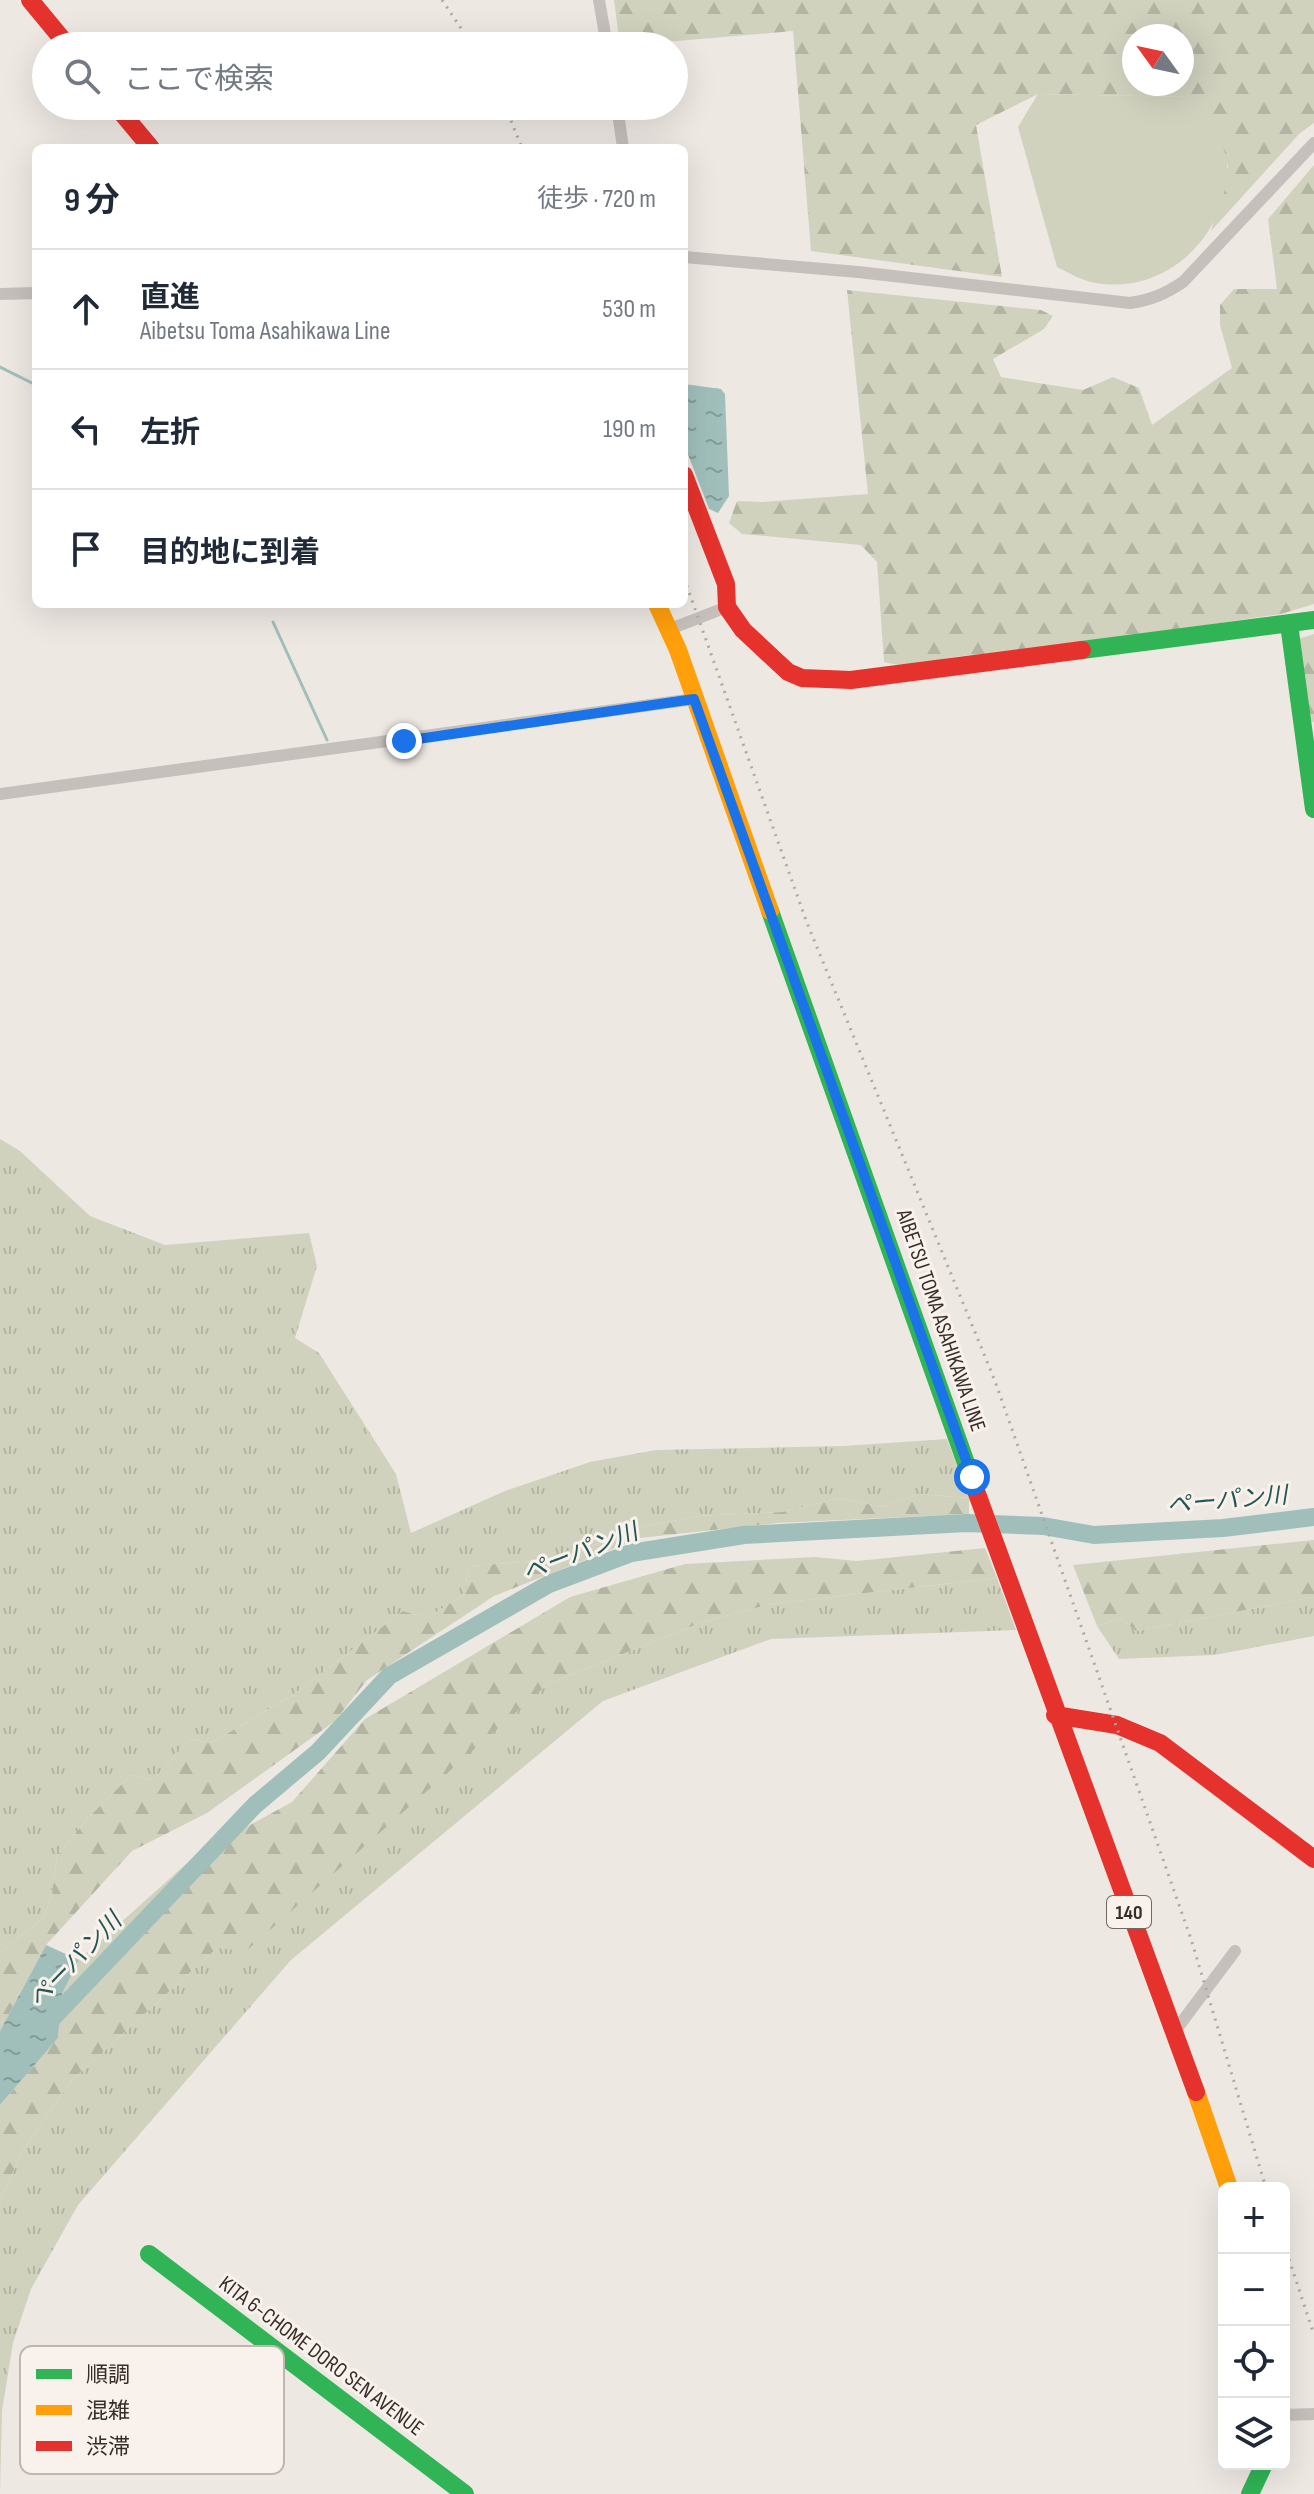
<!DOCTYPE html>
<html lang="ja">
<meta charset="utf-8">
<style>
:root{--surface:#fff;--page:#f6f6f7;--text:#1f2937;--muted:#747a83;--line:#e0e1e3}
body{margin:0;font-family:"Sofia Sans Condensed","Noto Sans JP",sans-serif;background:var(--page);color:var(--text)}
.controls{position:absolute;right:24px;bottom:24px;display:grid;overflow:hidden;border-radius:12px;box-shadow:0 8px 32px #0002}
.controls button{width:72px;height:72px;display:grid;place-items:center;padding:0;border:0;border-bottom:2px solid var(--line);background:var(--surface);color:var(--text);font:40px sans-serif}
.compass{position:absolute;left:1122px;top:24px;width:72px;height:72px;border-radius:50%;background:var(--surface);box-shadow:0 8px 32px #0002;rotate:303deg}
.stop{position:absolute;width:24px;height:24px;margin:-18px;border:6px solid #1a73e8;border-radius:50%;background:#fff}
.stop.end{background:#1a73e8;border-color:#fff;box-shadow:0 2px 8px #0008}
.list{margin:0;padding:0;list-style:none}
h2{display:flex;justify-content:space-between;align-items:center;height:104px;margin:0;padding:0 32px;font-size:34px}
h2 small{font-size:26px;font-weight:400;color:var(--muted)}
.list li{display:grid;grid-template-columns:52px 1fr auto;gap:24px;align-items:center;box-sizing:border-box;height:120px;padding:0 32px;border-top:2px solid var(--line)}
.list b{display:block;font-size:30px;white-space:nowrap}
.list p{margin:0;font-size:26px;white-space:nowrap;color:var(--muted)}
.list em{font-size:26px;font-style:normal;color:var(--muted)}
.icon{flex:none;width:44px;height:44px;fill:none;stroke:currentColor;stroke-width:2;stroke-linecap:round;stroke-linejoin:round}
.map{position:relative;flex:none;width:1314px;height:2494px;overflow:hidden}
.search{position:absolute;background:var(--surface);box-shadow:0 8px 32px #0002;left:32px;top:32px;width:656px;height:88px;display:flex;align-items:center;gap:20px;box-sizing:border-box;padding:0 28px;border-radius:44px;color:var(--muted);font-size:30px}
.panel{position:absolute;background:var(--surface);box-shadow:0 8px 32px #0002;left:32px;top:144px;width:656px;height:464px;border-radius:12px}
.map>svg:first-child{display:block}
.grass{fill:url(#grass-tufts)}
.forest{fill:url(#forest-firs);fill-rule:evenodd}
.pitch{fill:#d0d2be}
.water{fill:url(#water-ripples)}
.lines{fill:none;stroke-linecap:round;stroke-linejoin:round}
.stream{stroke:#a0bfbb;stroke-width:3}
.river{stroke:#a0bfbb;stroke-width:18}
.street{stroke:#c6c0bc;stroke-width:12}
.fast{stroke:#30b455;stroke-width:18}
.slow{stroke:#ff9f0a;stroke-width:18}
.jam{stroke:#e5322d;stroke-width:18}
.rail{stroke:#aea9a6;stroke-width:3;stroke-dasharray:2 6;stroke-linecap:butt}
.route{stroke:#1a73e8;stroke-width:10}
.labels{text-anchor:middle;stroke-width:6;stroke-linejoin:round;paint-order:stroke}
.shield{fill:#f9f1eb;stroke:#716864;stroke-width:2}
.shield-label{font-size:20px;font-weight:bold;fill:#372d2a}
.street-label{font-size:22px;fill:#372d2a;stroke:#f9f1eb}
.water-label{font-size:24px;font-style:italic;fill:#215755;stroke:#f9f1eb}
.key{fill:#f9f1eb;stroke:#bfb6b1;stroke-width:2}
.key-label{font-size:22px;fill:#372d2a}
</style>
<div class="map">
<svg width="1314" height="2494" viewBox="0 0 1314 2494">
<defs>
<pattern id="grass-tufts" width="24" height="20" patternUnits="userSpaceOnUse" patternTransform="scale(2)"><rect width="24" height="20" fill="#d0d2be"/><path d="M3 7l-1-3M5 7V3M7 7l1-3M15 17l-1-3M17 17v-4M19 17l1-3" fill="none" stroke="#b3b5a3"/></pattern>
<pattern id="forest-firs" width="22" height="20" patternUnits="userSpaceOnUse" patternTransform="scale(2)"><rect width="22" height="20" fill="#d0d2be"/><path d="M5 1l3.5 6h-7zM16 11l3.5 6h-7z" fill="#b3b5a3"/></pattern>
<pattern id="water-ripples" width="26" height="14" patternUnits="userSpaceOnUse" patternTransform="scale(2)"><rect width="26" height="14" fill="#a0bfbb"/><path d="M2 4q2-2 4 0t4 0M15 11q2-2 4 0t4 0" fill="none" stroke="#839c98"/></pattern>
</defs>
<rect width="100%" height="100%" fill="#eee8e3"/>
<!-- grass -->
<path class="grass" d="M0,1139l20,12 70,65 75,29 144,-12 8,33 -22,72 24,15 77,121 15,59 94,-42 85,-29 66,-12 187,-4 104,-7 22,59 -50,-4 -37,13 -43,-9 -57,14 -83,4 -69,13 -67,30 -95,7 -3,28 -38,24 -24,-7 -110,84 -82,48 -21,-4 -37,41 -22,-5 -43,43 -31,38 -5,38 -8,23 -44,36z
M997,1578l19,52 -245,9 -168,62 -312,259 -213,245 -47,84 -18,54 -11,68 -2,83v-292l22,-51 49,-70 146,-133 152,-110 179,-154 152,-61 70,-19z
M1314,1597v39l-99,19 -96,4 -22,-33 23,-8 16,13z"/>
<!-- forest -->
<path class="forest" d="M614,0h700v123l-15,11 -88,97 17,-65 -37,-69 -153,-3 -62,31 26,152 -191,-26 -18,-220 -173,15zM1134,36h48v48h-48z
M1314,165v439l-33,10 -288,43c-37,-9 -72,16 -109,5l-7,-100 -16,-17 -119,-11 -13,-11 8,-22 25,1 106,-8 -21,-204 194,20 12,6 -9,13 -51,30 8,18 82,13 30,-13 26,11 13,37 80,-57 -12,-43v-20l14,-16h43l-9,-70z
M1314,634v88l-6,-1 -10,-82z
M919,1494l50,4v16l-191,9 -138,15 -146,58 -127,84 -32,41 -128,92 -75,38 -86,94 -46,86v-78l44,-36 8,-23 5,-38 31,-38 43,-43 22,5 37,-41 21,4 82,-48 110,-84 24,7 38,-24 3,-28 95,-7 67,-30 69,-13 83,-4 57,-14 43,9z
M1314,1540v57l-178,34 -16,-13 -23,8 -24,-61z
M985,1548l12,30 -227,26 -70,19 -152,61 -302,267 -29,-3 -146,133 -49,70 -22,51v-97l58,-67 4,-44 17,-34 118,-106 95,-52 73,-83 205,-122 115,-33 130,-7 42,4z"/>
<!-- pitch -->
<path class="pitch" d="M1038,94l153,3c15,20 36,44 36,70 0,67 -57,124 -124,117 -17,-1 -32,-10 -46,-17l-39,-140z"/>
<!-- water -->
<path class="water" d="M684,384l37,5 4,5 4,102 -11,17 -9,-4 -25,-65z
M46,1945l33,15 -17,34 -4,44 -58,67v-74z"/>
<g class="lines">
<!-- stream -->
<path class="stream" d="M0,367l36,18
M273,622l54,118"/>
<!-- river -->
<path class="river" d="M43,2028l212,-223 63,-53 71,-76 160,-92 82,-31 113,-18 223,-12 76,3 51,9 129,-7 91,-11"/>
<!-- street -->
<path class="street" d="M599,0l8,46
M617,106l6,42
M684,257l174,15 272,31c21,-3 35,-9 53,-21l131,-139
M0,294l36,-1
M670,629l57,-22
M0,794l694,-95
M1175,2031l60,-80
M1284,2415l30,-1"/>
<!-- fast -->
<path class="fast" d="M1289,624l25,185
M1082,650l232,-30
M770,911l202,569
M149,2254l316,240
M1250,2494l14,-30"/>
<!-- slow -->
<path class="slow" d="M657,604l21,46 92,261
M1196,2092l33,96"/>
<!-- jam -->
<path class="jam" d="M30,0l38,46
M116,106l35,42
M684,475l42,109 1,23 16,23 45,42 14,6 49,2 231,-30
M972,1480l224,612
M1055,1715l62,10 43,18 154,116"/>
<!-- rail -->
<path class="rail" d="M442,0l31,46
M505,106l17,42
M684,578l123,345 188,458 196,558 75,249
M1284,2244l30,91"/>
</g>
<g class="lines">
<!-- route -->
<path class="route" d="M404,741l290,-42 278,778"/>
</g>
<g class="labels">
<!-- shield labels -->
<rect class="shield" x="1107" y="1896" width="44" height="32" rx="6"/>
<g class="shield-label">
<text x="1129" y="1919">140</text>
</g>
<!-- street labels -->
<g class="street-label">
<text transform="translate(942 1320) rotate(71)" y="8">AIBETSU TOMA ASAHIKAWA LINE</text>
<text transform="translate(322 2355) rotate(37)" y="8">KITA 6-CHOME DORO SEN AVENUE</text>
</g>
<!-- water labels -->
<g class="water-label">
<text transform="translate(1227 1500) rotate(-5)" y="8">ペーパン川</text>
<text transform="translate(580 1552) rotate(-21)" y="8">ペーパン川</text>
<text transform="translate(75 1960) rotate(-46)" y="8">ペーパン川</text>
</g>
</g>
<!-- legend -->
<rect x="20" y="2346" width="264" height="128" rx="12" class="key"/>
<rect x="36" y="2369" width="36" height="10" fill="#30b455"/>
<rect x="36" y="2405" width="36" height="10" fill="#ff9f0a"/>
<rect x="36" y="2441" width="36" height="10" fill="#e5322d"/>
<g class="key-label">
<text x="86" y="2382">順調</text>
<text x="86" y="2418">混雑</text>
<text x="86" y="2454">渋滞</text>
</g>
</svg>
<div class="controls">
<button>+</button>
<button>−</button>
<button><svg class="icon" aria-label="locate" viewBox="0 0 24 24"><circle cx="12" cy="12" r="6"/><path d="M12 2v4M12 18v4M2 12h4M18 12h4"/></svg></button>
<button><svg class="icon" aria-label="layers" viewBox="0 0 24 24"><path d="M12 4l9 5-9 5-9-5zM3 14l9 5 9-5"/></svg></button>
</div>
<svg class="compass" viewBox="-18 -18 36 36"><path d="M0-13l5 13h-10z" fill="#e53935"/><path d="M0 13l5-13h-10z" fill="#747a83"/></svg>
<div class="stop" style="left:972px;top:1477px"></div>
<div class="stop end" style="left:404px;top:741px"></div>
<div class="search"><svg class="icon" aria-label="search" viewBox="0 0 24 24"><circle cx="10" cy="10" r="6"/><path d="M15 15l6 6"/></svg>ここで検索</div>
<section class="panel">
<h2>9 分<small>徒歩 · 720 m</small></h2>
<ul class="list">
<li><svg class="icon" aria-label="ahead" viewBox="0 0 24 24"><path d="M12 20V5M6 11l6-6 6 6"/></svg><div><b>直進</b><p>Aibetsu Toma Asahikawa Line</p></div><em>530 m</em></li>
<li><svg class="icon" aria-label="left" viewBox="0 0 24 24"><path d="M17 20v-9H6M10 6l-5 5 5 5"/></svg><div><b>左折</b></div><em>190 m</em></li>
<li><svg class="icon" aria-label="arrive" viewBox="0 0 24 24"><path d="M6 21V4h12l-3 4 3 4H6"/></svg><div><b>目的地に到着</b></div></li>
</ul>
</section>
</div>
